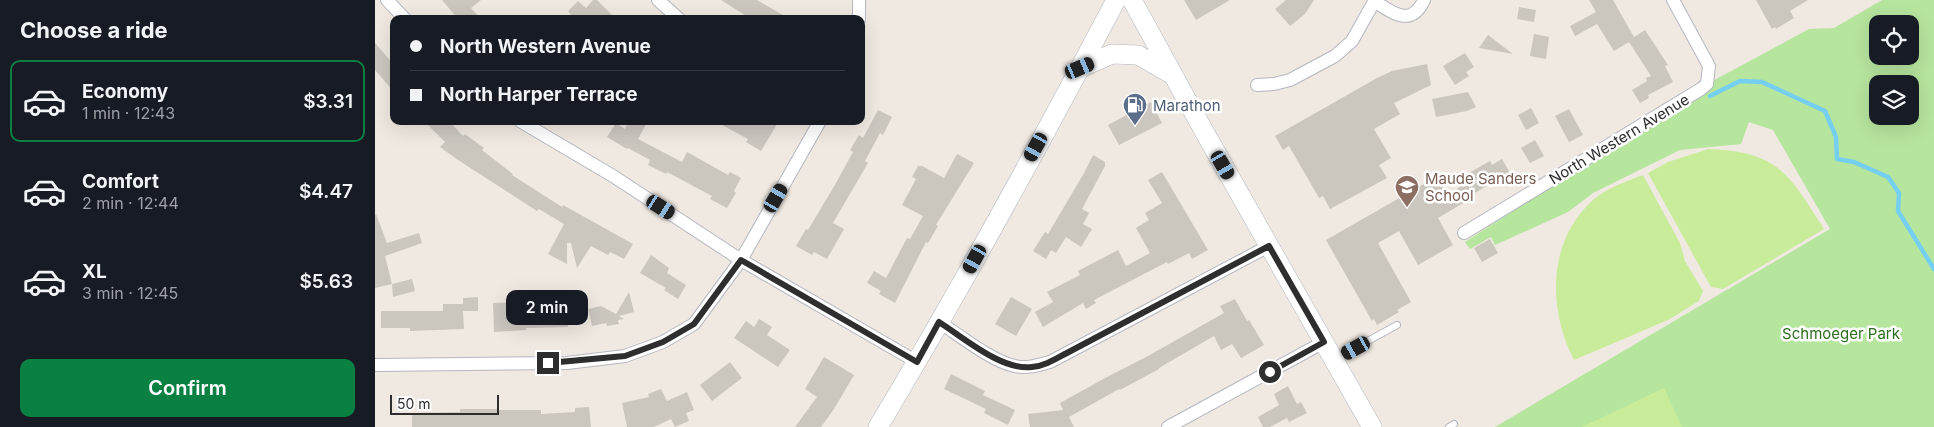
<!DOCTYPE html>
<html lang="en">
<head>
<meta charset="utf-8">
<style>
  :root { --surface:#171b24; --page:#242831; --text:#f1f3f6; --muted:#9ea1a6; --line:#363941; --accent:#0b8043 }
  body { margin:0; font-family:Inter,sans-serif; background:var(--page); color:var(--text); height:100vh; display:flex; flex-direction:column; font-size:19px; white-space:nowrap }
  * { box-sizing:border-box; margin:0 }
  p { font-size:16px; color:var(--muted) }
  .icon { flex:none; width:28px; height:28px; fill:none; stroke:currentColor; stroke-width:2; stroke-linecap:round; stroke-linejoin:round }
  .map { position:relative; flex:1; overflow:hidden }
  .drawer { display:flex; flex-direction:column; background:var(--surface); width:375px }
  .drawer>* { flex:none }
  .banner { position:absolute; left:15px; top:15px; width:475px; height:110px; border-radius:10px; box-shadow:0 5px 20px #0002; display:grid; align-content:center; height:110px; padding:0 20px; background:var(--surface) }
  .buttons { position:absolute; left:1494px; top:15px; display:grid; gap:10px }
  .buttons a { display:grid; place-items:center; width:50px; height:50px; border-radius:10px; background:var(--surface); box-shadow:0 5px 20px #0002; font-size:25px }
  .scale { position:absolute; left:15px; bottom:12px; width:109px; box-sizing:border-box; padding-left:5px; border:2px solid #2e2e2e; border-top:0; font-size:14px; line-height:18px; white-space:nowrap; color:#2e2e2e; -webkit-text-stroke:4px #fff; paint-order:stroke }
  .end { position:absolute; width:22px; height:22px; margin:-11px; border:6px solid #2e2e2e; background:#fff; box-shadow:0 0 0 2px #fff }
  .from { border-radius:50% }
  .bubble { position:absolute; height:35px; border-radius:10px; background:var(--surface); box-shadow:0 5px 20px #0002; font-size:16px; font-weight:600; line-height:35px; text-align:center }
  .car { position:absolute; width:15px; height:30px; margin:-15px -8px; border-radius:6px; box-shadow:0 0 4px 1px #0007; background:linear-gradient(#222 24%,#8ab4d8 0 40%,#222 0 76%,#8ab4d8 0 86%,#222 0) }
  .banner b { display:flex; align-items:center; gap:18px; height:48px; font-size:19px }
  .banner b+b { border-top:1px solid var(--line) }
  .banner i { width:12px; height:12px; background:var(--text) }
  ul { padding:0; list-style:none }
  li { display:flex; align-items:center; gap:15px; height:82px; margin:0 10px 8px; padding:0 10px; border:2px solid transparent; border-radius:10px }
  li div { flex:1 }
  li b { display:block; font-size:19px }
  li em { font-style:normal; font-weight:600 }
  li.selected { border-color:var(--accent) }
  li>.icon { width:45px; height:45px; stroke-width:1.5 }
  h2 { padding:0 20px; font-size:22px; line-height:60px }
  .button { display:flex; gap:10px; margin-top:auto; padding:10px 20px }
  .button a { flex:1; height:58px; border-radius:10px; background:var(--accent); color:#fff; font-size:20px; font-weight:600; line-height:58px; text-align:center }
  main { display:flex; flex:1; min-height:0 }
  .map>svg:first-child { display:block }
  .green { fill:#b6e59e; fill-rule:evenodd }
  .pitch { fill:#c9ec9a }
  .lines { fill:none; stroke-linecap:round; stroke-linejoin:round }
  .stream { stroke:#75cff0; stroke-width:4.5 }
  .building { fill:#cbc7bf }
  .lane-casing { stroke:#b4b7c1; stroke-width:8 }
  .street-casing { stroke:#b4b7c1; stroke-width:14 }
  .secondary-casing { stroke:#b4b7c1; stroke-width:20 }
  .lane { stroke:#fff; stroke-width:6 }
  .street { stroke:#fff; stroke-width:12 }
  .secondary { stroke:#fff; stroke-width:19 }
  .route { stroke:#2e2e2e; stroke-width:6 }
  .labels { text-anchor:middle; dominant-baseline:central; stroke-width:5; stroke-linejoin:round; paint-order:stroke }
  .service-label { font-size:15px; fill:#4e5e75; stroke:#fff; text-anchor:start }
  .street-label { font-size:15px; fill:#2e2e2e; stroke:#fff }
  .education-label { font-size:15px; fill:#785e54; stroke:#fff; text-anchor:start }
  .park-label { font-size:15px; fill:#2c6e1b; stroke:#fff }
</style>
</head>
<body>
<main>
<section class="drawer">
<h2>Choose a ride</h2>
<ul>
<li class="selected"><svg class="icon" aria-label="car" viewBox="0 0 24 24"><path d="M5 17H2v-5l4-1 3-4h7l3 4 3 1v5h-3M9 17h6M6 11h13"/><circle cx="7" cy="17" r="2"/><circle cx="17" cy="17" r="2"/></svg><div><b>Economy</b><p>1 min · 12:43</p></div><em>$3.31</em></li>
<li><svg class="icon" aria-label="car" viewBox="0 0 24 24"><path d="M5 17H2v-5l4-1 3-4h7l3 4 3 1v5h-3M9 17h6M6 11h13"/><circle cx="7" cy="17" r="2"/><circle cx="17" cy="17" r="2"/></svg><div><b>Comfort</b><p>2 min · 12:44</p></div><em>$4.47</em></li>
<li><svg class="icon" aria-label="car" viewBox="0 0 24 24"><path d="M5 17H2v-5l4-1 3-4h7l3 4 3 1v5h-3M9 17h6M6 11h13"/><circle cx="7" cy="17" r="2"/><circle cx="17" cy="17" r="2"/></svg><div><b>XL</b><p>3 min · 12:45</p></div><em>$5.63</em></li>
</ul>
<div class="button"><a>Confirm</a></div>
</section>
<div class="map">
<svg width="1559" height="427" viewBox="0 0 1559 427">
  <rect width="100%" height="100%" fill="#efe9e1"/>
  <path class="green" d="M 1507,0 L 1559,0 L 1559,427 L 1120,427 L 1455,229 L 1398,130 L 1374,122 L 1366,144 L 1305,150 L 1218,193 L 1193,212 L 1120,245 L 1116,237 L 1095,249 L 1090,242 L 1326,89 L 1332,84 L 1434,29 L 1459,28 ZM 1502,24 L 1535,24 L 1535,56 L 1502,56 ZM 1502,84 L 1535,84 L 1535,116 L 1502,116 Z"/>
  <path class="pitch" d="M 1333,149 C 1404,152 1413,173 1449,229 L 1348,289 L 1336,287 L 1273,173 L 1293,162 Z
    M 1268,175 L 1305,243 L 1310,261 L 1328,291 L 1324,301 L 1293,320 L 1199,360 C 1173,310 1172,242 1217,201 C 1231,188 1250,182 1268,175 Z
    M 1289,388 L 1307,427 L 1207,427 Z"/>
  <g class="lines">
    <path class="stream" d="M 1335,96 L 1365,81 L 1387,82 L 1450,111 L 1461,137 L 1462,159 L 1479,162 L 1513,177 L 1524,193 L 1523,211 L 1559,269"/>
  </g>
  <path class="building" d="M 67,0 L 106,0 L 96,8 L 106,19 L 83,19 Z
    M 218,0 L 222,0 L 241,19 L 199,19 L 193,11 L 203,1 L 211,8 Z
    M 346,0 L 382,0 L 415,19 L 376,19 Z
    M 809,0 L 855,0 L 821,20 Z
    M 911,0 L 939,0 L 930,14 L 915,26 L 900,9 Z
    M 1214,0 L 1238,0 L 1259,37 L 1270,30 L 1293,65 L 1290,66 L 1298,82 L 1273,95 L 1274,98 L 1265,103 L 1257,90 L 1272,81 L 1271,78 L 1276,76 L 1254,42 L 1239,51 L 1222,24 L 1200,36 L 1195,26 L 1221,12 Z
    M 1381,0 L 1433,0 L 1415,11 L 1419,18 L 1401,29 L 1400,27 L 1397,29 Z
    M 1144,7 L 1161,10 L 1159,22 L 1142,19 Z
    M 1159,34 L 1174,37 L 1171,59 L 1155,56 Z
    M 1113,35 L 1138,54 L 1104,48 Z
    M 0,43 L 19,65 L 19,92 L 0,70 Z
    M 1090,53 L 1099,67 L 1091,72 L 1094,76 L 1080,85 L 1068,66 Z
    M 1052,64 L 1056,85 L 1019,103 L 1025,114 L 999,129 L 1016,158 L 1004,165 L 1012,178 L 955,209 L 948,196 L 944,198 L 914,146 L 908,150 L 900,136 L 1002,78 L 1017,71 Z
    M 1093,92 L 1101,107 L 1092,111 L 1061,117 L 1057,99 Z
    M 776,102 L 787,123 L 744,145 L 733,125 Z
    M 1156,108 L 1164,123 L 1151,130 L 1143,115 Z
    M 1194,109 L 1208,135 L 1194,142 L 1180,116 Z
    M 503,110 L 517,117 L 508,135 L 505,133 L 490,161 L 493,163 L 458,223 L 469,229 L 452,259 L 439,252 L 437,255 L 421,246 L 431,229 L 433,230 L 461,183 L 478,152 L 475,150 L 484,135 L 488,138 Z
    M 49,121 L 74,121 L 88,136 L 90,134 L 109,148 L 107,150 L 138,174 L 137,175 L 187,207 L 188,205 L 258,244 L 249,259 L 235,252 L 233,255 L 216,246 L 202,268 L 196,243 L 192,243 L 192,264 L 173,254 L 189,224 L 164,209 L 162,211 L 83,160 L 65,147 L 70,142 Z
    M 254,121 L 273,121 L 263,139 L 307,162 L 312,152 L 353,175 L 355,172 L 366,178 L 359,191 L 361,193 L 352,208 L 335,199 L 337,196 L 292,172 L 291,174 L 273,165 L 275,160 L 253,148 L 252,149 L 232,137 L 241,123 L 250,129 Z
    M 340,121 L 404,121 L 386,151 L 371,142 L 373,139 Z
    M 1160,140 L 1169,156 L 1155,163 L 1146,148 Z
    M 582,154 L 599,163 L 561,225 L 563,226 L 553,243 L 551,242 L 520,303 L 504,294 L 506,291 L 492,283 L 499,271 L 511,278 L 532,238 L 535,239 L 548,216 L 527,205 L 541,179 L 537,177 L 543,166 L 547,166 L 569,178 Z
    M 718,155 L 730,162 L 730,166 L 707,209 L 714,213 L 708,224 L 717,229 L 706,247 L 691,237 L 681,253 L 676,250 L 671,259 L 658,251 L 670,232 L 673,234 L 709,173 Z
    M 1127,159 L 1135,173 L 1089,199 L 1090,202 L 1063,218 L 1078,245 L 1043,265 L 1024,231 L 1003,243 L 1036,302 L 1022,310 L 1024,312 L 1002,325 L 999,319 L 997,321 L 951,240 L 1061,177 L 1072,195 L 1093,182 L 1090,177 L 1092,174 L 1115,161 L 1117,165 Z
    M 787,172 L 833,250 L 817,259 L 814,253 L 793,264 L 792,262 L 719,300 L 721,303 L 711,309 L 708,303 L 668,327 L 660,312 L 678,302 L 672,292 L 705,275 L 703,271 L 743,250 L 751,266 L 775,253 L 761,228 L 774,220 L 770,213 L 787,203 L 773,180 Z
    M 1,214 L 12,243 L 44,233 L 47,243 L 10,256 L 17,284 L 0,288 L 0,215 Z
    M 1115,239 L 1123,253 L 1107,262 L 1099,248 Z
    M 276,255 L 294,268 L 292,273 L 311,285 L 303,299 L 289,290 L 291,288 L 265,273 Z
    M 37,279 L 40,291 L 18,297 L 17,284 Z
    M 254,292 L 259,312 L 244,316 L 249,319 L 243,320 L 244,324 L 232,326 L 231,323 L 217,326 L 213,309 L 226,306 L 241,314 Z
    M 103,297 L 103,311 L 88,311 L 89,329 L 35,331 L 35,328 L 6,328 L 6,311 L 68,311 L 68,304 L 88,304 L 88,298 Z
    M 636,297 L 657,309 L 641,336 L 620,324 Z
    M 163,298 L 178,298 L 178,310 L 193,309 L 193,327 L 151,328 L 151,330 L 119,332 L 118,303 L 163,302 Z
    M 860,299 L 872,321 L 874,320 L 889,345 L 866,358 L 857,344 L 846,350 L 839,336 L 784,368 L 784,369 L 745,390 L 744,389 L 694,417 L 699,427 L 655,427 L 653,414 L 688,410 L 685,403 L 732,377 L 773,356 L 849,313 L 845,306 Z
    M 384,319 L 397,327 L 392,335 L 415,350 L 403,367 L 359,338 L 371,321 L 379,327 Z
    M 449,357 L 479,375 L 459,409 L 446,427 L 420,427 L 442,397 L 430,389 Z
    M 355,362 L 367,378 L 337,401 L 325,385 Z
    M 576,374 L 610,391 L 608,395 L 640,410 L 633,425 L 609,413 L 611,409 L 569,389 Z
    M 913,386 L 922,404 L 926,402 L 932,413 L 914,422 L 912,418 L 895,427 L 888,427 L 883,417 L 904,405 L 899,394 Z
    M 286,389 L 292,401 L 312,392 L 319,410 L 311,413 L 314,421 L 300,427 L 296,419 L 279,427 L 252,427 L 247,403 L 274,397 L 273,394 Z
    M 214,407 L 216,427 L 37,427 L 37,413 L 85,412 L 85,409 L 122,409 L 122,410 L 166,410 L 166,414 L 200,412 L 200,408 Z"/>
  <g class="lines">
    <defs>
      <path id="lane" d="M 960,359 L 1022,325
        M 1074,427 L 1079,424"/>
      <path id="street" d="M 12,0 L 30,19
        M 283,0 L 304,19
        M 999,1 C 1018,13 1036,28 1049,0
        M 484,19 L 484,0
        M 882,85 L 899,84 L 915,80 L 960,56 L 977,41 L 1000,0
        M 145,121 L 238,176 L 366,260 L 542,362
        M 1089,233 L 1326,89 L 1332,84 L 1334,66 L 1298,0
        M 564,322 C 584,335 618,362 640,366 C 652,369 663,365 675,362 L 894,246
        M 0,365 L 192,363 L 250,356 L 288,342 L 319,324 L 366,260 L 445,121
        M 793,427 L 949,342"/>
      <path id="secondary" d="M 757,0 L 830,133 L 997,427
        M 705,68 L 737,54 L 763,55 L 798,75
        M 503,427 C 587,287 665,144 741,0"/>
    </defs>
    <use href="#lane" class="lane-casing"/>
    <use href="#street" class="street-casing"/>
    <use href="#secondary" class="secondary-casing"/>
    <use href="#lane" class="lane"/>
    <use href="#street" class="street"/>
    <use href="#secondary" class="secondary"/>
  </g>
  <g class="lines">
    <path class="route" d="M 173,363 L 250,356 L 288,342 L 319,324 L 366,260 L 542,362 L 564,322 C 589,338 627,371 657,367 C 669,366 679,360 690,354 L 894,246 L 949,342 L 895,372"/>
  </g>
  <defs>
    <symbol id="fuel-pin" viewBox="-11 -11 22 30"><path d="M0 17L-7.5 6A9.5 9.5 0 1 1 7.5 6Z" fill="#5c6f8a" stroke="#fff"/><path d="M-5.5-6h7V0h2V4h1.3V-2.5L3-4.5l.8-.8L6-3V5H2.5V1h-1V6h-7ZM-4.2-4.7v3.2H.2V-4.7Z" fill="#fff"/></symbol>
    <symbol id="school-pin" viewBox="-11 -11 22 30"><path d="M0 17L-7.5 6A9.5 9.5 0 1 1 7.5 6Z" fill="#8d6e63" stroke="#fff"/><path d="M0-5L7-2L0 1L-7-2ZM-4 1L0 2.5L4 1V4Q0 6-4 4Z" fill="#fff"/></symbol>
  </defs>
  <g fill-rule="evenodd">
    <use href="#fuel-pin" x="746" y="91" width="28" height="38"/>
    <use href="#school-pin" x="1018" y="173" width="28" height="38"/>
  </g>
  <g class="labels">
    <g class="service-label">
      <text x="778" y="105">Marathon</text>
    </g>
    <g class="street-label">
      <text transform="translate(1244 139) rotate(-31)">North Western Avenue</text>
    </g>
    <g class="education-label">
      <text x="1050" y="178">Maude Sanders<tspan x="1050" dy="17">School</tspan></text>
    </g>
    <g class="park-label">
      <text x="1466" y="333">Schmoeger Park</text>
    </g>
  </g>
</svg>
<div class="buttons">
<a><svg class="icon" aria-label="locate" viewBox="0 0 24 24"><circle cx="12" cy="12" r="6"/><path d="M12 2v4M12 18v4M2 12h4M18 12h4"/></svg></a>
<a><svg class="icon" aria-label="layers" viewBox="0 0 24 24"><path d="M12 4l9 5-9 5-9-5zM3 14l9 5 9-5"/></svg></a>
</div>
<div class="scale">50 m</div>
<i class="end from" style="left:895px;top:372px"></i>
<i class="end" style="left:173px;top:363px"></i>
<div class="bubble" style="left:131px;top:290px;width:82px">2 min</div>
<i class="car" style="left:705px;top:68px;rotate:67deg"></i>
<i class="car" style="left:661px;top:147px;rotate:209deg"></i>
<i class="car" style="left:848px;top:165px;rotate:150deg"></i>
<i class="car" style="left:401px;top:198px;rotate:30deg"></i>
<i class="car" style="left:286px;top:207px;rotate:123deg"></i>
<i class="car" style="left:600px;top:259px;rotate:209deg"></i>
<i class="car" style="left:981px;top:348px;rotate:241deg"></i>
<div class="banner">
<b><i class="from"></i>North Western Avenue</b>
<b><i></i>North Harper Terrace</b>
</div>
</div>
</main>
</body>
</html>
